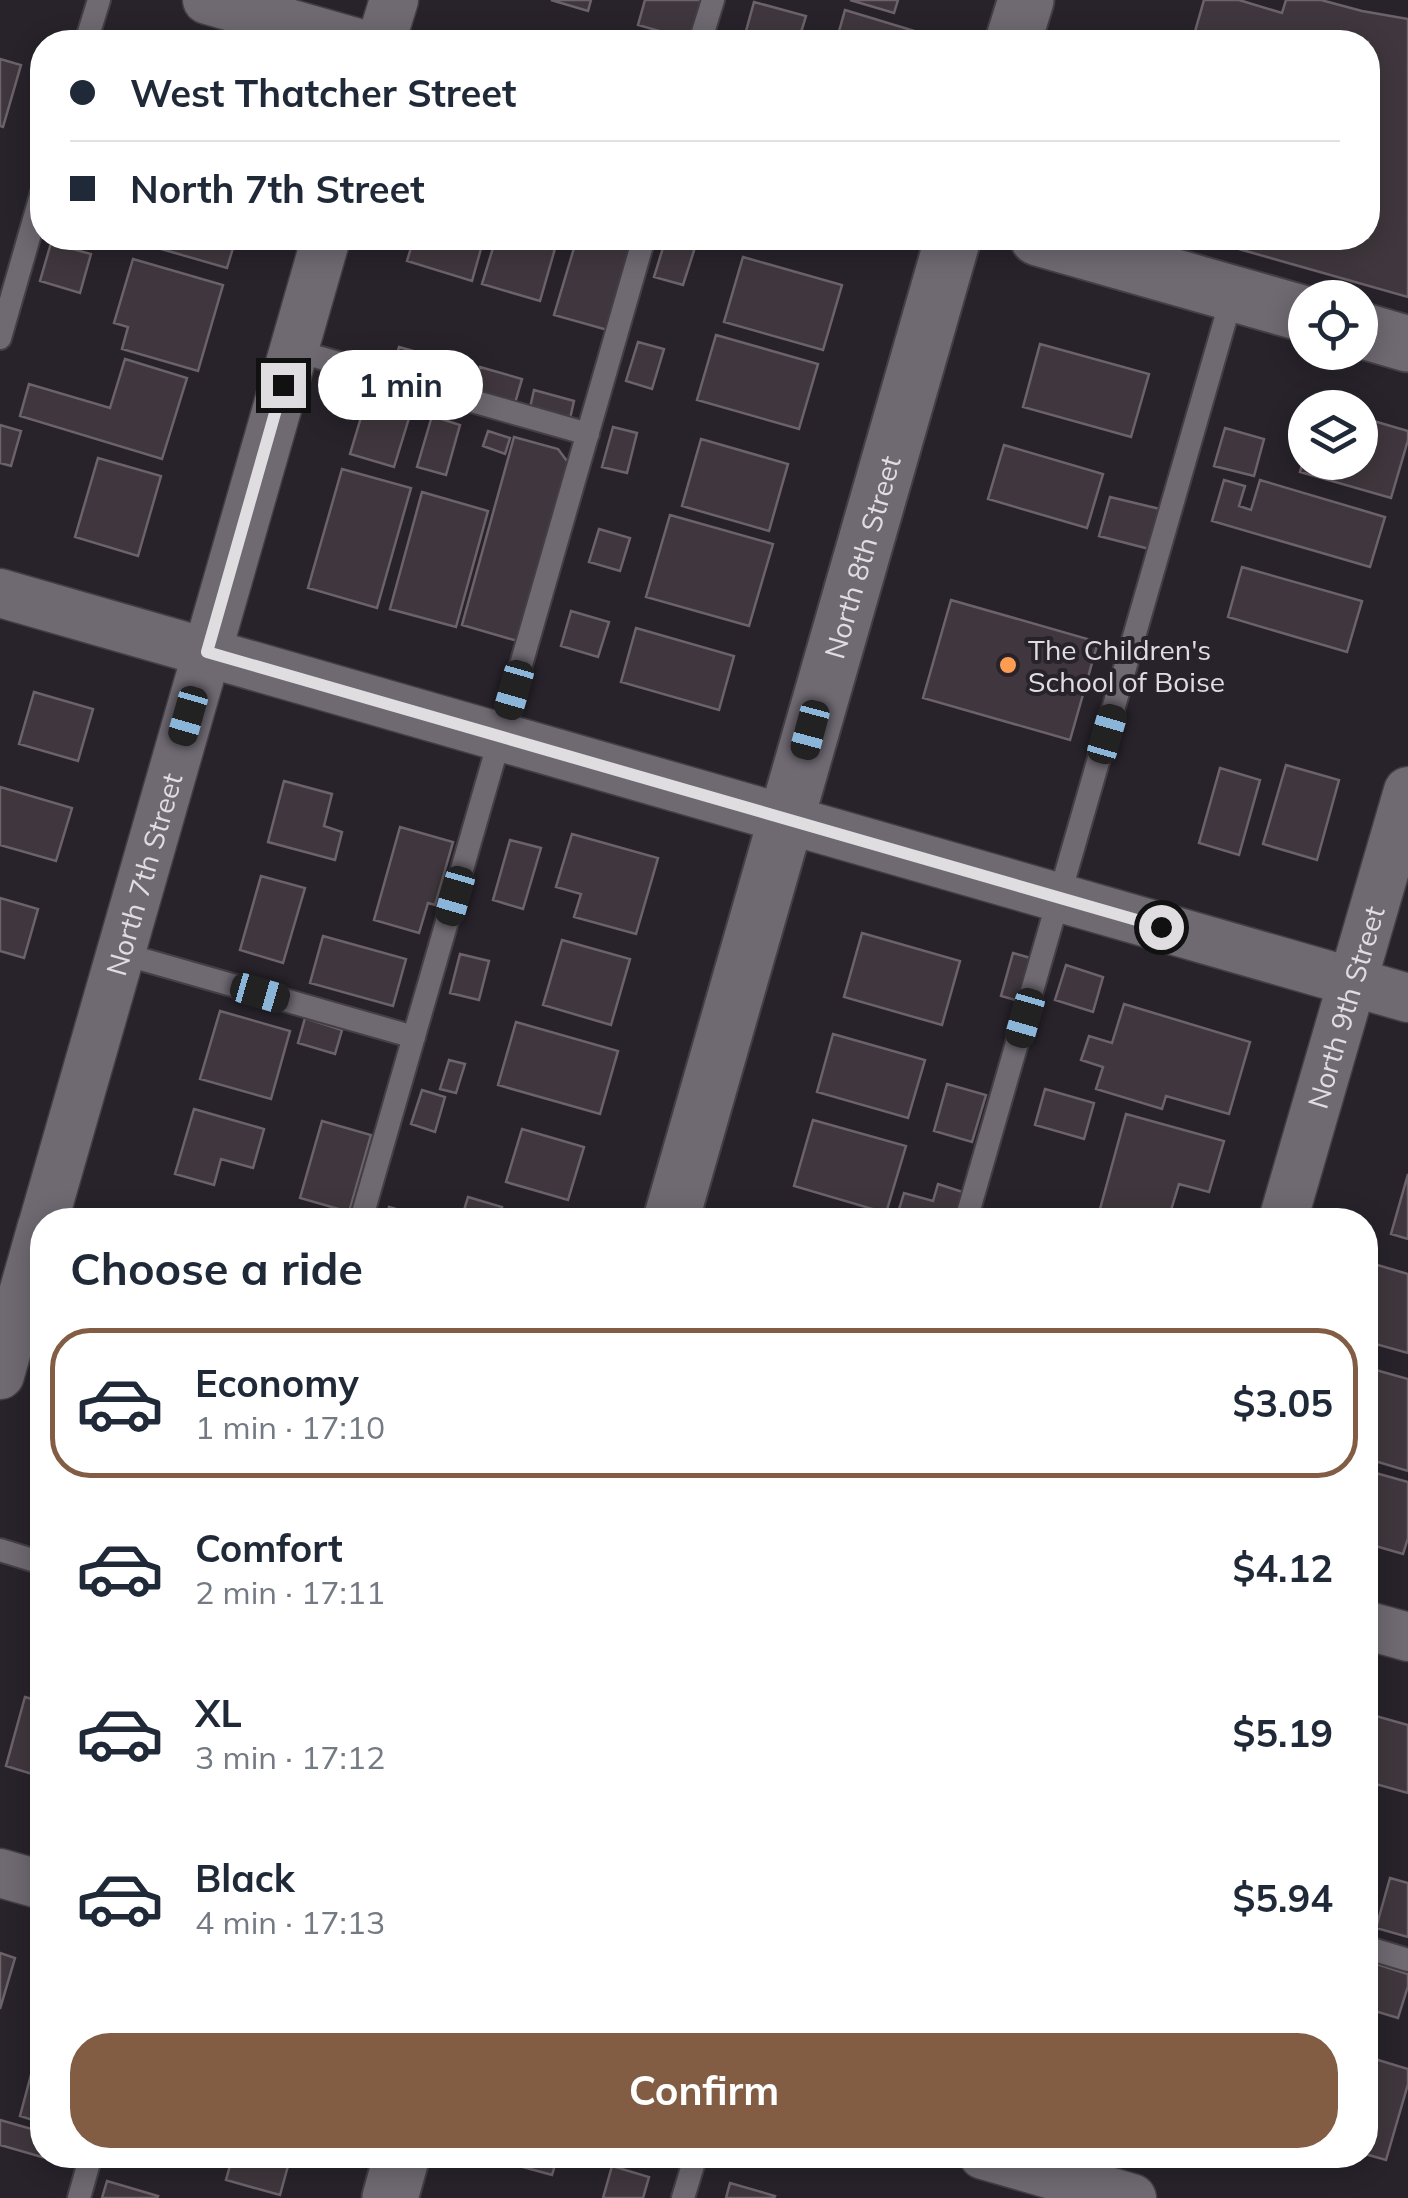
<!DOCTYPE html>
<html lang="en">
<head>
<meta charset="utf-8">
<style>
  :root { --surface:#fff; --page:#f6f6f7; --text:#1f2937; --muted:#747a83; --line:#e0e1e3; --accent:#825d44 }
  body { margin:0; font-family:Mulish,sans-serif; background:var(--page); color:var(--text); height:100vh; display:flex; flex-direction:column; font-size:38px; white-space:nowrap }
  * { box-sizing:border-box; margin:0 }
  p { font-size:32px; color:var(--muted) }
  .icon { flex:none; width:55px; height:55px; fill:none; stroke:currentColor; stroke-width:2; stroke-linecap:round; stroke-linejoin:round }
  .map { position:relative; flex:1; overflow:hidden }
  .drawer { position:absolute; left:30px; top:1208px; width:1348px; height:960px; display:flex; flex-direction:column; background:var(--surface); border-radius:40px; box-shadow:0 5px 25px #0003 }
  .drawer>* { flex:none }
  .top-card { position:absolute; left:30px; top:30px; width:1350px; height:220px; border-radius:40px; box-shadow:0 5px 25px #0003; display:grid; align-content:center; height:220px; padding:0 40px; background:var(--surface) }
  .buttons { position:absolute; left:1288px; top:280px; display:grid; gap:20px }
  .buttons a { display:grid; place-items:center; width:90px; height:90px; border-radius:50%; background:var(--surface); box-shadow:0 5px 25px #0003; font-size:50px }
  .end { position:absolute; width:45px; height:45px; margin:-22px; border:12px solid #e0dde1; background:#111; box-shadow:0 0 0 5px #111 }
  .from { border-radius:50% }
  .bubble { position:absolute; height:70px; border-radius:35px; background:var(--surface); box-shadow:0 5px 25px #0003; font-size:32px; font-weight:700; line-height:70px; text-align:center }
  .car { position:absolute; width:30px; height:60px; margin:-30px -15px; border-radius:12px; box-shadow:0 0 8px 2px #0007; background:linear-gradient(#222 24%,#8ab4d8 0 40%,#222 0 76%,#8ab4d8 0 86%,#222 0) }
  .top-card b { display:flex; align-items:center; gap:35px; height:95px; font-size:38px }
  .top-card b+b { border-top:2px solid var(--line) }
  .top-card i { width:25px; height:25px; background:var(--text) }
  ul { padding:0; list-style:none }
  li { display:flex; align-items:center; gap:30px; height:150px; margin:0 20px 15px; padding:0 20px; border:5px solid transparent; border-radius:40px }
  li div { flex:1 }
  li b { display:block; font-size:38px }
  li em { font-style:normal; font-weight:700 }
  li.current { border-color:var(--accent) }
  li>.icon { width:90px; height:90px; stroke-width:1.5 }
  h2 { padding:0 40px; font-size:45px; line-height:120px }
  .cta { display:flex; gap:20px; margin-top:auto; padding:20px 40px }
  .cta a { flex:1; height:115px; border-radius:40px; background:var(--accent); color:#fff; font-size:40px; font-weight:700; line-height:115px; text-align:center }
  .map>svg:first-child { display:block }
  .building { fill:#3f373d; stroke:#6c636a; stroke-width:2.5 }
  .lines { fill:none; stroke-linecap:round; stroke-linejoin:round }
  .service-casing { stroke:#433f44; stroke-width:26 }
  .minor-casing { stroke:#433f44; stroke-width:51 }
  .tertiary-casing { stroke:#433f44; stroke-width:59 }
  .service { stroke:#6f6972; stroke-width:22 }
  .minor { stroke:#6f6972; stroke-width:48 }
  .tertiary { stroke:#6f6972; stroke-width:55 }
  .route { stroke:#e0dde1; stroke-width:12 }
  .poi-dot { fill:#fc9d53; stroke:#28232b; stroke-width:4 }
  .labels { text-anchor:middle; dominant-baseline:central; stroke-width:8; stroke-linejoin:round; paint-order:stroke }
  .street-label { font-size:28px; fill:#e0dde1; stroke:#28232b }
  .poi-label { font-size:28px; fill:#e0dde1; stroke:#28232b; text-anchor:start }
</style>
</head>
<body>
<div class="map">
<svg width="1408" height="2198" viewBox="0 0 1408 2198">
  <rect width="100%" height="100%" fill="#28232b"/>
  <path class="building" d="M 551,0 L 591,0 L 588,11 Z
    M 645,0 L 706,0 L 694,41 L 638,25 Z
    M 850,0 L 898,0 L 894,13 Z
    M 1204,0 L 1239,0 L 1282,13 L 1286,0 L 1321,0 L 1362,11 L 1408,19 L 1408,297 L 1200,238 L 1368,238 L 1368,42 L 1192,42 Z
    M 754,2 L 806,16 L 798,42 L 743,42 Z
    M 845,10 L 918,32 L 915,42 L 836,42 Z
    M 0,59 L 21,65 L 3,127 L 0,126 Z
    M 123,238 L 236,238 L 227,268 Z
    M 414,238 L 484,238 L 472,281 L 407,261 Z
    M 496,238 L 558,238 L 540,301 L 482,284 Z
    M 577,238 L 638,238 L 611,331 L 554,315 Z
    M 666,238 L 698,238 L 683,285 L 654,277 Z
    M 51,243 L 91,254 L 80,293 L 40,281 Z
    M 743,257 L 842,285 L 823,350 L 724,322 Z
    M 133,259 L 223,285 L 198,371 L 122,349 L 128,327 L 114,323 Z
    M 716,335 L 818,364 L 799,429 L 697,400 Z
    M 638,342 L 664,349 L 652,389 L 626,381 Z
    M 1040,344 L 1149,374 L 1131,437 L 1023,407 Z
    M 399,347 L 435,357 L 427,384 L 391,374 Z
    M 125,359 L 187,378 L 162,459 L 20,416 L 29,384 L 110,408 Z
    M 480,367 L 522,379 L 513,410 L 471,398 Z
    M 534,390 L 574,401 L 569,423 L 529,412 Z
    M 369,391 L 413,405 L 394,467 L 350,454 Z
    M 432,416 L 460,425 L 446,475 L 417,467 Z
    M 1360,417 L 1408,431 L 1408,440 L 1391,498 L 1300,472 L 1305,455 L 1305,462 L 1360,462 Z
    M 0,425 L 21,431 L 11,466 L 0,463 Z
    M 613,427 L 637,433 L 627,473 L 602,467 Z
    M 1225,428 L 1264,439 L 1254,476 L 1214,466 Z
    M 488,431 L 510,438 L 505,454 L 483,446 Z
    M 514,437 L 558,449 L 570,465 L 521,642 L 462,625 Z
    M 701,439 L 788,464 L 769,531 L 682,506 Z
    M 1004,445 L 1103,474 L 1087,528 L 988,499 Z
    M 98,458 L 161,476 L 138,556 L 75,537 Z
    M 342,469 L 411,488 L 377,608 L 308,588 Z
    M 1224,480 L 1245,486 L 1239,506 L 1251,510 L 1260,480 L 1385,517 L 1370,567 L 1212,521 Z
    M 422,492 L 488,511 L 456,627 L 390,609 Z
    M 1110,497 L 1164,510 L 1153,550 L 1099,536 Z
    M 670,515 L 773,544 L 749,626 L 646,597 Z
    M 599,529 L 630,538 L 620,571 L 589,562 Z
    M 1242,567 L 1362,601 L 1347,652 L 1228,617 Z
    M 951,600 L 1098,642 L 1070,740 L 923,698 Z
    M 571,611 L 609,622 L 598,657 L 561,646 Z
    M 636,628 L 734,656 L 719,710 L 621,682 Z
    M 34,692 L 93,709 L 78,761 L 19,744 Z
    M 1286,765 L 1339,780 L 1317,860 L 1263,844 Z
    M 1220,768 L 1260,780 L 1239,855 L 1199,843 Z
    M 284,781 L 332,794 L 324,826 L 342,832 L 335,860 L 268,842 Z
    M 0,787 L 72,808 L 56,861 L 0,845 Z
    M 400,827 L 453,842 L 435,905 L 428,903 L 419,933 L 374,920 Z
    M 572,834 L 658,858 L 636,934 L 574,917 L 581,894 L 556,887 Z
    M 510,840 L 541,848 L 523,909 L 493,900 Z
    M 261,876 L 305,888 L 283,963 L 240,950 Z
    M 0,898 L 38,909 L 24,958 L 0,951 Z
    M 862,933 L 960,961 L 942,1025 L 844,997 Z
    M 323,936 L 406,959 L 393,1006 L 310,983 Z
    M 562,940 L 630,959 L 611,1025 L 543,1005 Z
    M 1013,953 L 1038,960 L 1026,1003 L 1001,996 Z
    M 460,954 L 489,961 L 479,1000 L 450,993 Z
    M 1066,965 L 1103,977 L 1093,1012 L 1055,1000 Z
    M 1124,1004 L 1250,1042 L 1229,1114 L 1166,1096 L 1162,1109 L 1096,1089 L 1103,1067 L 1081,1060 L 1089,1036 L 1112,1043 Z
    M 220,1011 L 290,1031 L 271,1099 L 200,1079 Z
    M 305,1018 L 342,1030 L 335,1054 L 298,1043 Z
    M 516,1022 L 618,1051 L 600,1114 L 498,1085 Z
    M 833,1034 L 925,1060 L 908,1118 L 817,1092 Z
    M 449,1060 L 465,1064 L 456,1093 L 440,1089 Z
    M 947,1084 L 986,1095 L 972,1142 L 934,1131 Z
    M 1045,1089 L 1094,1103 L 1084,1139 L 1035,1125 Z
    M 422,1090 L 445,1097 L 435,1132 L 411,1124 Z
    M 194,1109 L 264,1129 L 253,1168 L 221,1159 L 214,1185 L 175,1174 Z
    M 1126,1114 L 1224,1141 L 1209,1192 L 1179,1184 L 1168,1220 L 1097,1220 Z
    M 813,1120 L 906,1146 L 886,1213 L 794,1186 Z
    M 322,1121 L 371,1135 L 349,1212 L 300,1198 Z
    M 522,1129 L 584,1147 L 568,1200 L 506,1182 Z
    M 1408,1174 L 1408,1239 L 1391,1234 Z
    M 938,1184 L 972,1195 L 965,1220 L 896,1219 L 904,1193 L 933,1201 Z
    M 468,1197 L 502,1207 L 498,1220 L 461,1220 Z
    M 389,1207 L 434,1220 L 385,1220 Z
    M 1374,1264 L 1408,1274 L 1408,1353 L 1365,1341 L 1365,1295 Z
    M 1365,1367 L 1408,1379 L 1408,1471 L 1365,1458 Z
    M 1365,1470 L 1408,1482 L 1408,1538 L 1403,1554 L 1365,1543 Z
    M 42,1633 L 42,1667 L 33,1665 Z
    M 25,1697 L 42,1702 L 42,1777 L 6,1766 Z
    M 1365,1713 L 1408,1725 L 1408,1793 L 1365,1781 Z
    M 1390,1878 L 1408,1883 L 1408,1937 L 1376,1928 Z
    M 0,1953 L 15,1958 L 0,2009 Z
    M 1370,1962 L 1408,1974 L 1408,1986 L 1398,2018 L 1365,2008 L 1365,1978 Z
    M 1365,2056 L 1408,2069 L 1408,2084 L 1386,2160 L 1365,2154 Z
    M 31,2075 L 42,2079 L 42,2123 L 20,2116 Z
    M 0,2120 L 42,2132 L 42,2155 L 53,2155 L 52,2160 L 0,2145 Z
    M 233,2155 L 291,2155 L 280,2195 L 226,2180 Z
    M 507,2155 L 558,2155 L 552,2175 L 505,2162 Z
    M 612,2166 L 649,2177 L 643,2198 L 603,2198 Z
    M 107,2181 L 158,2196 L 157,2198 L 102,2198 Z
    M 730,2183 L 775,2196 L 774,2198 L 726,2198 Z"/>
  <g class="lines">
    <defs>
      <path id="service" d="M 86,42 L 99,0
        M 700,42 L 713,0
        M 0,338 L 42,192
        M 293,350 L 588,434
        M 120,953 L 414,1037
        M 361,1220 L 644,238
        M 966,1220 L 1233,293
        M 0,1550 L 42,1563
        M 1365,1947 L 1408,1960
        M 79,2198 L 91,2155
        M 683,2198 L 696,2155"/>
      <g id="minor">
        <path d="M 207,0 L 355,42"/>
        <path d="M 381,42 L 394,0"/>
        <path d="M 0,593 L 1408,998"/>
        <path id="s1" d="M 44,1220 L 326,238"/>
        <path id="s2" d="M 1283,1220 L 1408,791"/>
        <path d="M 0,1375 L 42,1226"/>
        <path d="M 1365,1625 L 1408,1637"/>
        <path d="M 0,1873 L 42,1885"/>
        <path d="M 983,2155 L 1132,2198"/>
      </g>
      <g id="tertiary">
        <path d="M 1013,42 L 1026,0"/>
        <path d="M 1038,238 L 1305,314"/>
        <path d="M 1360,330 L 1408,344"/>
        <path id="s3" d="M 671,1220 L 953,238"/>
        <path d="M 390,2198 L 402,2155"/>
      </g>
    </defs>
    <use href="#service" class="service-casing"/>
    <use href="#minor" class="minor-casing"/>
    <use href="#tertiary" class="tertiary-casing"/>
    <use href="#service" class="service"/>
    <use href="#minor" class="minor"/>
    <use href="#tertiary" class="tertiary"/>
  </g>
  <g class="lines">
    <path class="route" d="M 283,385 L 207,652 L 1161,927"/>
  </g>
  <circle class="poi-dot" cx="1008" cy="665" r="10"/>
  <g class="labels">
    <g class="street-label">
      <text stroke="none"><textPath href="#s3" startOffset="690">North 8th Street</textPath></text>
      <text stroke="none"><textPath href="#s1" startOffset="360">North 7th Street</textPath></text>
      <text stroke="none"><textPath href="#s2" startOffset="222">North 9th Street</textPath></text>
    </g>
    <g class="poi-label">
      <text x="1028" y="649">The Children's<tspan x="1028" dy="32">School of Boise</tspan></text>
    </g>
  </g>
</svg>
<div class="buttons">
<a><svg class="icon" aria-label="locate" viewBox="0 0 24 24"><circle cx="12" cy="12" r="6"/><path d="M12 2v4M12 18v4M2 12h4M18 12h4"/></svg></a>
<a><svg class="icon" aria-label="layers" viewBox="0 0 24 24"><path d="M12 4l9 5-9 5-9-5zM3 14l9 5 9-5"/></svg></a>
</div>
<i class="end from" style="left:1161px;top:927px"></i>
<i class="end" style="left:283px;top:385px"></i>
<div class="bubble" style="left:318px;top:350px;width:165px">1 min</div>
<i class="car" style="left:514px;top:690px;rotate:196deg"></i>
<i class="car" style="left:188px;top:716px;rotate:196deg"></i>
<i class="car" style="left:810px;top:730px;rotate:195deg"></i>
<i class="car" style="left:1107px;top:734px;rotate:16deg"></i>
<i class="car" style="left:455px;top:896px;rotate:196deg"></i>
<i class="car" style="left:260px;top:993px;rotate:106deg"></i>
<i class="car" style="left:1025px;top:1018px;rotate:196deg"></i>
<div class="top-card">
<b><i class="from"></i>West Thatcher Street</b>
<b><i></i>North 7th Street</b>
</div>
<section class="drawer">
<h2>Choose a ride</h2>
<ul>
<li class="current"><svg class="icon" aria-label="car" viewBox="0 0 24 24"><path d="M5 17H2v-5l4-1 3-4h7l3 4 3 1v5h-3M9 17h6M6 11h13"/><circle cx="7" cy="17" r="2"/><circle cx="17" cy="17" r="2"/></svg><div><b>Economy</b><p>1 min · 17:10</p></div><em>$3.05</em></li>
<li><svg class="icon" aria-label="car" viewBox="0 0 24 24"><path d="M5 17H2v-5l4-1 3-4h7l3 4 3 1v5h-3M9 17h6M6 11h13"/><circle cx="7" cy="17" r="2"/><circle cx="17" cy="17" r="2"/></svg><div><b>Comfort</b><p>2 min · 17:11</p></div><em>$4.12</em></li>
<li><svg class="icon" aria-label="car" viewBox="0 0 24 24"><path d="M5 17H2v-5l4-1 3-4h7l3 4 3 1v5h-3M9 17h6M6 11h13"/><circle cx="7" cy="17" r="2"/><circle cx="17" cy="17" r="2"/></svg><div><b>XL</b><p>3 min · 17:12</p></div><em>$5.19</em></li>
<li><svg class="icon" aria-label="car" viewBox="0 0 24 24"><path d="M5 17H2v-5l4-1 3-4h7l3 4 3 1v5h-3M9 17h6M6 11h13"/><circle cx="7" cy="17" r="2"/><circle cx="17" cy="17" r="2"/></svg><div><b>Black</b><p>4 min · 17:13</p></div><em>$5.94</em></li>
</ul>
<div class="cta"><a>Confirm</a></div>
</section>
</div>
</body>
</html>
